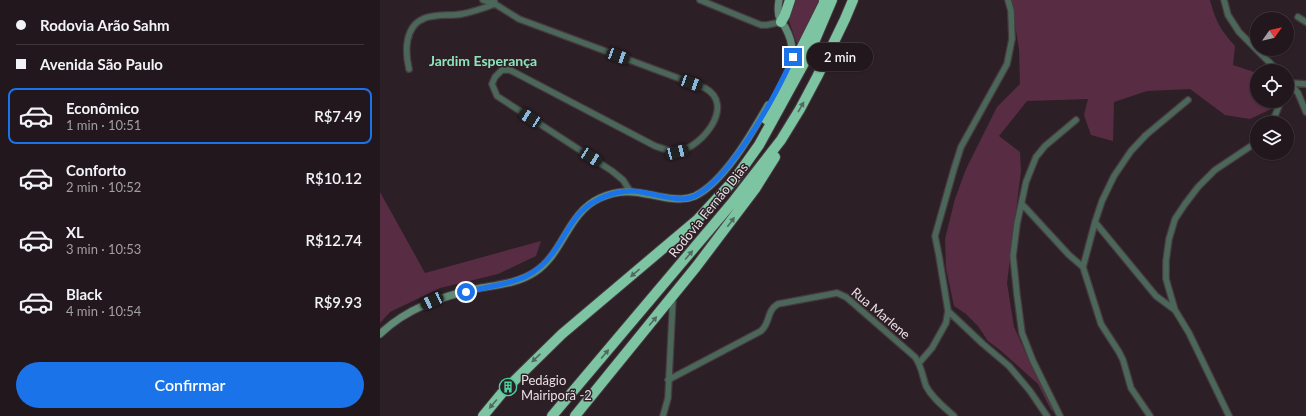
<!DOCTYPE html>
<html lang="pt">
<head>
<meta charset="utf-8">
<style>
  :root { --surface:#22171c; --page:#2e2429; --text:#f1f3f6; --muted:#a29fa3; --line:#3f363b; --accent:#1a73e8 }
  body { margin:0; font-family:Lato,sans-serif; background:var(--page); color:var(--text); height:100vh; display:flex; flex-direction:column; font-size:15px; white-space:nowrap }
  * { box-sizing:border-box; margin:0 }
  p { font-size:13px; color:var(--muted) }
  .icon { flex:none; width:22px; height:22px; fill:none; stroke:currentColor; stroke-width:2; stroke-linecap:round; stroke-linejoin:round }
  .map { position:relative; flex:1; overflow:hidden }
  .details { display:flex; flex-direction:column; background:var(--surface); width:380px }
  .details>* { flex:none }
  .hud { display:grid; align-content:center; height:88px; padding:0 16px; background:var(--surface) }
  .needle { width:26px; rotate:56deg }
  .controls { position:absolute; left:870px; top:12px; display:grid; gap:8px }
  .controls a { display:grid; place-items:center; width:44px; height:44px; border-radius:50%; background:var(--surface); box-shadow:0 1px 3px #0004,0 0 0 1px var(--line); font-size:20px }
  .end { position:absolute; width:18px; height:18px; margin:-9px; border:5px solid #1a73e8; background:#fff; box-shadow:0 0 0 2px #fff }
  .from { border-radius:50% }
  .bubble { position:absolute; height:28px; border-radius:14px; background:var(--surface); box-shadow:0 1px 3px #0004,0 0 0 1px var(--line); font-size:13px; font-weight:600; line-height:28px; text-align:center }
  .car { position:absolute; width:12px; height:24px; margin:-12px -6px; border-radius:5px; box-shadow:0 0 3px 1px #0007; background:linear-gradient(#222 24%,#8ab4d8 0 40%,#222 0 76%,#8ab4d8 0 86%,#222 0) }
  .hud b { display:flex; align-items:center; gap:14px; height:38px; font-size:15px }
  .hud b+b { border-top:1px solid var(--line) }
  .hud i { width:10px; height:10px; background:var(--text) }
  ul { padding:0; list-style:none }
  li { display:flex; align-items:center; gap:12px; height:56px; margin:0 8px 6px; padding:0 8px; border:2px solid transparent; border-radius:8px }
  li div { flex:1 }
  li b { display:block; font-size:15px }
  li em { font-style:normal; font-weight:600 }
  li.active { border-color:var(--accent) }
  li>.icon { width:36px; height:36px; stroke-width:1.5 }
  .button { display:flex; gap:8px; margin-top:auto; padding:8px 16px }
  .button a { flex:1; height:46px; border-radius:24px; background:var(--accent); color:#fff; font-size:16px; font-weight:600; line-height:46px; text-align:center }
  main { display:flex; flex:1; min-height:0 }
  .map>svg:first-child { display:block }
  .green { fill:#582d44 }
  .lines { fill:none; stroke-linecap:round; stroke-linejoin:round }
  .highway-tunnel { stroke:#493c42; stroke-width:10; stroke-dasharray:10 5; stroke-linecap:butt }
  .street-casing { stroke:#473a40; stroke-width:8 }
  .secondary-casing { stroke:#473a40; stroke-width:9 }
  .highway-casing { stroke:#473a40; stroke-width:12 }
  .street { stroke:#4b6759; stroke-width:5.5 }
  .secondary { stroke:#608c77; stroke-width:7 }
  .highway { stroke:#7dc4a3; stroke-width:10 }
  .oneway { fill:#51695e }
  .route { stroke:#1a73e8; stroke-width:5 }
  .labels { text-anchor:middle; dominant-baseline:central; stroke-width:3; stroke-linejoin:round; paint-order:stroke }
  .street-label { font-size:13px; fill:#e9dfe3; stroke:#2d1f26 }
  .poi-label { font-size:13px; fill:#e9dfe3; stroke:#2d1f26; text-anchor:start }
  .neighbourhood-label { font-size:14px; font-weight:bold; fill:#8fe3bb; stroke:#2d1f26 }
</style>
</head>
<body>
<main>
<section class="details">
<div class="hud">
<b><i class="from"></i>Rodovia Arão Sahm</b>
<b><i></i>Avenida São Paulo</b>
</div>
<ul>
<li class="active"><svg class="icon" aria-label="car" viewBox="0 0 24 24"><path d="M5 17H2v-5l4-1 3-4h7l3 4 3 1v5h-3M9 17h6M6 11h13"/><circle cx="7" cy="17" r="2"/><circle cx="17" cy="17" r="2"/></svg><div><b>Econômico</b><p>1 min · 10:51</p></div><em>R$7.49</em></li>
<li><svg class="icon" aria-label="car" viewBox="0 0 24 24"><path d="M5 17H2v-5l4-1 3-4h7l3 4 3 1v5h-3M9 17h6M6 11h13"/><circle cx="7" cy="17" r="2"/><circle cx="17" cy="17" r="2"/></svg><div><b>Conforto</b><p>2 min · 10:52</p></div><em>R$10.12</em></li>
<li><svg class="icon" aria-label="car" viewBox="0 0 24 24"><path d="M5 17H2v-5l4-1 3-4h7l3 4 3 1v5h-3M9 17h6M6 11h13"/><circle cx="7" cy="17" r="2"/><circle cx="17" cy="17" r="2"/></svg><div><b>XL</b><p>3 min · 10:53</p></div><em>R$12.74</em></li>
<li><svg class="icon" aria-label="car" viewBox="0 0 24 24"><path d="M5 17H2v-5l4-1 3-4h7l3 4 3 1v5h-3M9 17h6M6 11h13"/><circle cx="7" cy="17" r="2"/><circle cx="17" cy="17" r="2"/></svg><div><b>Black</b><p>4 min · 10:54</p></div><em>R$9.93</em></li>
</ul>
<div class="button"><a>Confirmar</a></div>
</section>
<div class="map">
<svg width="926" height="416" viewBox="0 0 926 416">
  <rect width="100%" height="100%" fill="#2d1f26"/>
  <path class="green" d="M 414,0 L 442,0 L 418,47 L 409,21 Z
    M 631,0 L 830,0 C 835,20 841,31 855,46 L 853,65 L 877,73 L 877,101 L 893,101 L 891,109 L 870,119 L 845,115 L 810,89 L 767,91 L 734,102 L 733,141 L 711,135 L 704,115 L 708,99 L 647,101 L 619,136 L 640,152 L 641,171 L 627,283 L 634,327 L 648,358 L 665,390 L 675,411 L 671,410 L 658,384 L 620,350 L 608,341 L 598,326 L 586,314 L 574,306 L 566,268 L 565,239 L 575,199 L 586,169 L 617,107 L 640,84 L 639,49 Z
    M 0,192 L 45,273 L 161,241 L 156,256 L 118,274 L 60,288 L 10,312 L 0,323 Z"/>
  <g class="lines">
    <path class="highway-tunnel" d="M 122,393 L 133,382"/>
    <defs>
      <path id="street" d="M 103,0 L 115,4 L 139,19 L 325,88 C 356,105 322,147 299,151 C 292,153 282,148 275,146 L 130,70 L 122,70 L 115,77 L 112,84 L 117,96 L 232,171 L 243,180 L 250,191
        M 320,0 L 381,25 L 387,25 L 401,22
        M 844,0 L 848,15 L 859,32 L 898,71
        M 918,17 L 926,22
        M 29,69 C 25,52 24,26 45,18 C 57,14 70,16 82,14 C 93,12 104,8 115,4 L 114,0
        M 907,80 L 918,93 L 926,112
        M 911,83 L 926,84
        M 892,123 L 901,101
        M 642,204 L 689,255 L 703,267
        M 715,222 L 776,296 L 795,310
        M 568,311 L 603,344 L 629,366 L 650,391 L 667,416
        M 539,363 L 552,348 L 566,323 L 568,311 L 559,256 L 555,236 L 574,169 L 581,147 L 627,64 L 632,39 L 631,11 L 628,0
        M 288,380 L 381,331 C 391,322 386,311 398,304 L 457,293 L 466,297 L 535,357 C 542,367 542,375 546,386 C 552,398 564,407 574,416
        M 283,416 L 288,398 L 293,297
        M 680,416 L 653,361 L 642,333 L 637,295 L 633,256 L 637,224 L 646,182 L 656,157 L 665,146 L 696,120
        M 770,416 L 751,388 L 743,360 L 739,352 L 721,324 L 703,267 L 715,222 L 722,201 L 734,176 L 751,151 L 766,135 L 808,100
        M 849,416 L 809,333 L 795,310 L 786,279 L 786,261 L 789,239 L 795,219 L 805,204 L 818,187 L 835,170 L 877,142"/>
      <path id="secondary" d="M 399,0 C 398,6 397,13 400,19 C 401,22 403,24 405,27 C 411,38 415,50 410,63
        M 0,334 C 26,309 60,297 95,289 C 115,285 137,284 155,272 C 184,253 187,213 220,198 C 246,186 262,194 288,198 C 297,199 306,200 315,196 C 344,182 372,133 388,105"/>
      <path id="highway" d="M 401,22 L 405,15 L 410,0
        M 386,119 L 444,3 L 444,0
        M 133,382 L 182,334 L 318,219 L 354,180 L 379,145 L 429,54 L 452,0
        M 103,416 L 122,393
        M 172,416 L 352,203 L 401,140 L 420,109 L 437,77 L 465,19 L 473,0
        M 195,416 L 316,267 L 375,189 L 395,157"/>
    </defs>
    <use href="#street" class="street-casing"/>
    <use href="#secondary" class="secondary-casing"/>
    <use href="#highway" class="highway-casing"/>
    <use href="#street" class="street"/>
    <use href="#secondary" class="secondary"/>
    <use href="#highway" class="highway"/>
  </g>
  <defs><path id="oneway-solid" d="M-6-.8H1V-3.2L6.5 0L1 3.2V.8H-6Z"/></defs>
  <g class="oneway">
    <use href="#oneway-solid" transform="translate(421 107) rotate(-60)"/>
    <use href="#oneway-solid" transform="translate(351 222) rotate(-53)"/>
    <use href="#oneway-solid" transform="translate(309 255) rotate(-50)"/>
    <use href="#oneway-solid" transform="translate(255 273) rotate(140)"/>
    <use href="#oneway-solid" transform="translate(273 321) rotate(-50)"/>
    <use href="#oneway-solid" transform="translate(225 354) rotate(-50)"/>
    <use href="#oneway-solid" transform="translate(156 358) rotate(137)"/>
    <use href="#oneway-solid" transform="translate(113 404) rotate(131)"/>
  </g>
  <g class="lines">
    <path class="route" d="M 86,292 C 125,282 153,285 177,247 C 188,231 195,213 212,203 C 226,194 245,189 261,192 C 275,194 289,199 303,199 C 342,198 399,90 413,57"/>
  </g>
  <defs>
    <symbol id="building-ring" viewBox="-11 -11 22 22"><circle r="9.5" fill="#2d1f26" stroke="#49d49d" stroke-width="1.5"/><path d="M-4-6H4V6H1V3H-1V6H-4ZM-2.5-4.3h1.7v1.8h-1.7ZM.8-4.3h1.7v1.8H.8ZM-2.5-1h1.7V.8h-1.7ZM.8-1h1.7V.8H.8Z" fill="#49d49d"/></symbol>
  </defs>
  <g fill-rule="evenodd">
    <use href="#building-ring" x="118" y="377" width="20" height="20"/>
  </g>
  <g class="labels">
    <g class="street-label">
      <text transform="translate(328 210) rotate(-51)">Rodovia Fernão Dias</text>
      <text transform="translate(501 313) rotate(40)">Rua Marlene</text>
    </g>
    <g class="poi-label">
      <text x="141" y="380">Pedágio<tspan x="141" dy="15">Mairiporã -2</tspan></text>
    </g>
    <g class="neighbourhood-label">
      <text x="103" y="60">Jardim Esperança</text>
    </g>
  </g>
</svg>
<div class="controls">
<a><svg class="needle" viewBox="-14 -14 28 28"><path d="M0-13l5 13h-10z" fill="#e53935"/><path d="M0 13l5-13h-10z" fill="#a29fa3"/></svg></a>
<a><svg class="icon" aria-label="locate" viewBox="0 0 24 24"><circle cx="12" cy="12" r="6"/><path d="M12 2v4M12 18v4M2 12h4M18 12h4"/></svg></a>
<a><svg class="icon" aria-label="layers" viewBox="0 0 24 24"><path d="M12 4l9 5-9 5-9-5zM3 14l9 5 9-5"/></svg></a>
</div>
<i class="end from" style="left:86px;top:292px"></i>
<i class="end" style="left:413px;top:57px"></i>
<div class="bubble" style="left:427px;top:43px;width:66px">2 min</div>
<i class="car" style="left:238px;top:56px;rotate:110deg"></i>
<i class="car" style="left:311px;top:83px;rotate:110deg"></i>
<i class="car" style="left:150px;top:118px;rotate:303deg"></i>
<i class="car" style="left:297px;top:152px;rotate:75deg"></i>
<i class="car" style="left:211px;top:157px;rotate:123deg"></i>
<i class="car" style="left:52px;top:301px;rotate:245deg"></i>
</div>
</main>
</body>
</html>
